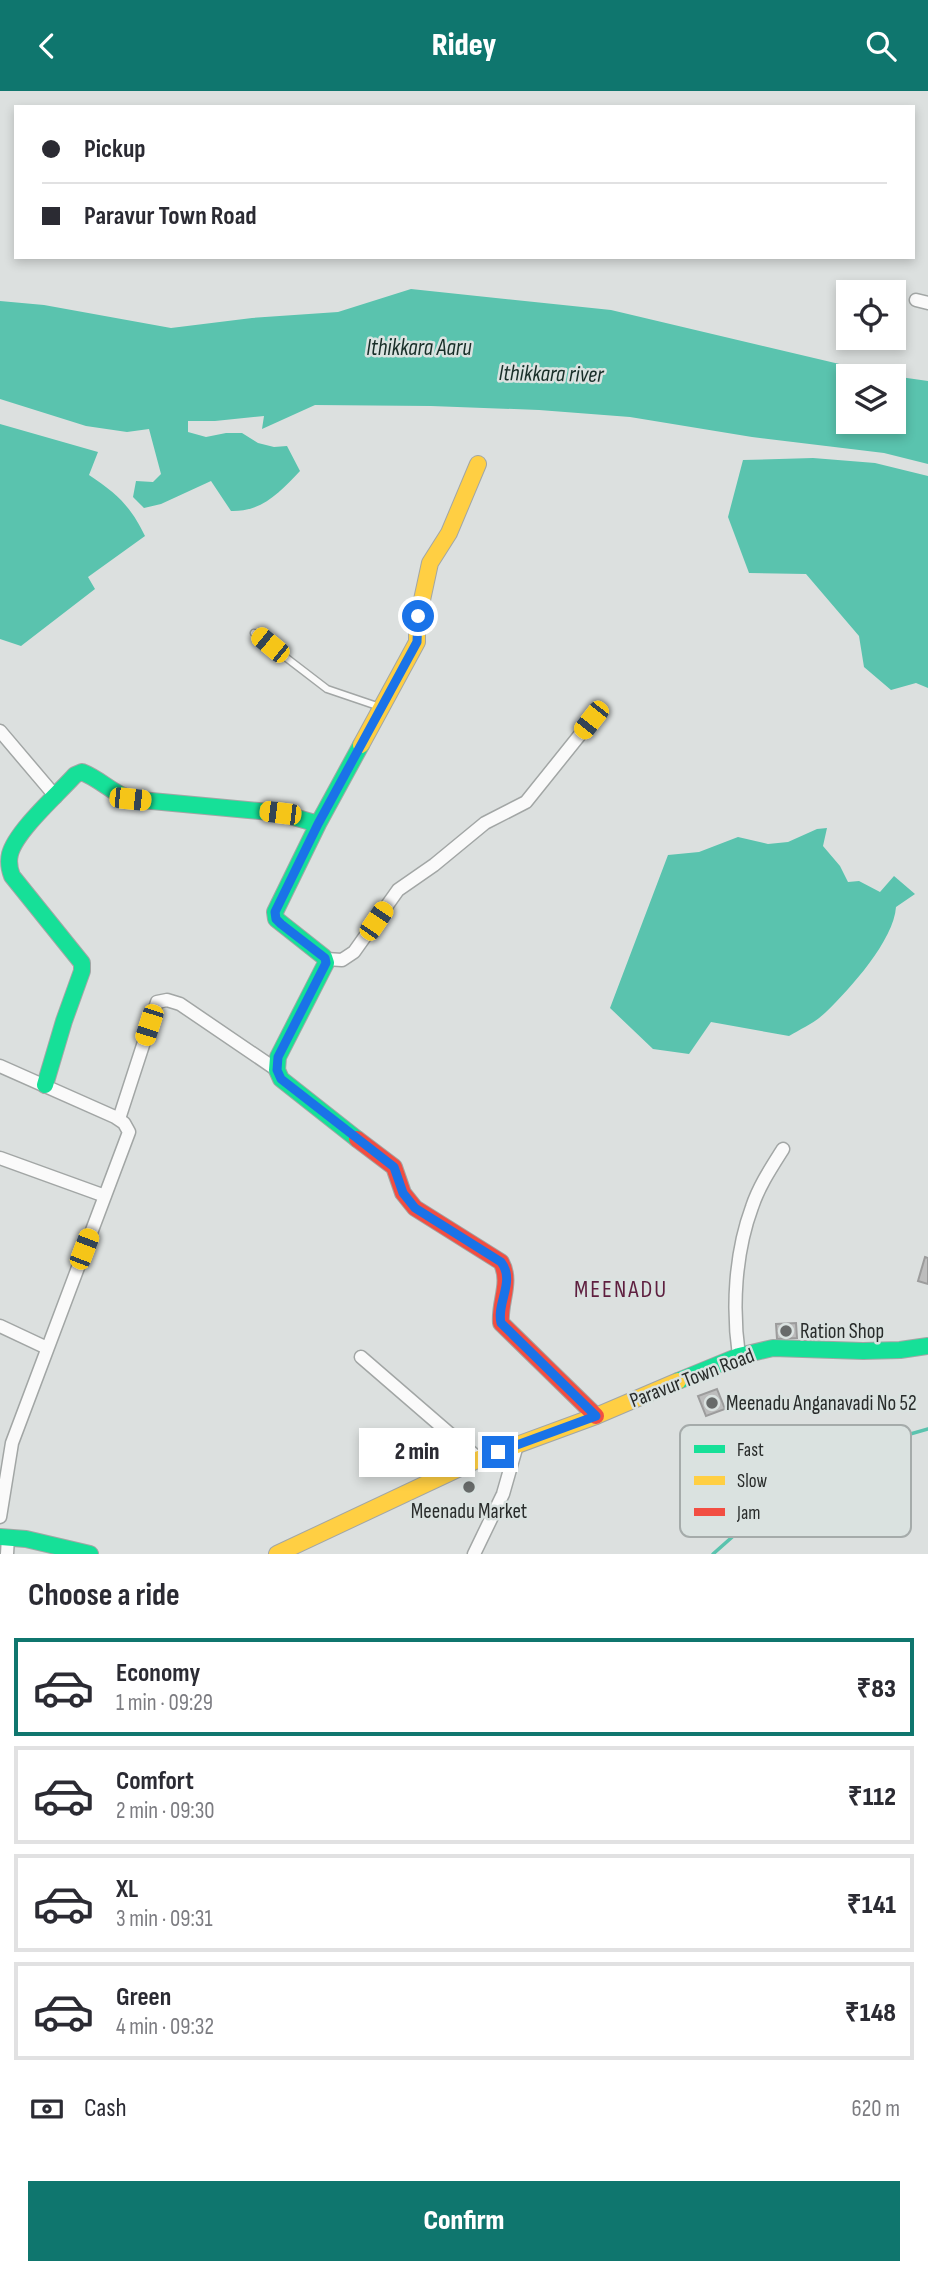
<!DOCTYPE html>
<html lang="en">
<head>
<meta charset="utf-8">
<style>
  :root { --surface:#fff; --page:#f7f7f7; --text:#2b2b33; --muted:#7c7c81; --line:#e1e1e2; --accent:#0f766e }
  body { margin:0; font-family:"Sofia Sans Condensed",sans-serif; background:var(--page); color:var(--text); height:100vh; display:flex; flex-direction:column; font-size:26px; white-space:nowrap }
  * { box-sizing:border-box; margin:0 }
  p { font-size:23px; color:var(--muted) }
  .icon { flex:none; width:38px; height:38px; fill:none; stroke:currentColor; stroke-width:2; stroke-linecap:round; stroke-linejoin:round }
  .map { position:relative; height:1463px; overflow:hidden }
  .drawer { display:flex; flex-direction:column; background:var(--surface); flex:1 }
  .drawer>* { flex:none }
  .top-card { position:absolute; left:14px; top:14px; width:901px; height:154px; border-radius:0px; box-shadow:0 4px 10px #0003; display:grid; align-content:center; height:154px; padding:0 28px; background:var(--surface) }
  .buttons { position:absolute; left:836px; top:189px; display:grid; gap:14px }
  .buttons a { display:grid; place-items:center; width:70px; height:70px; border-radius:0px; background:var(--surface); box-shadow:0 4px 10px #0003; font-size:35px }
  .end { position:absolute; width:32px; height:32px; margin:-16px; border:9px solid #1a73e8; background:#fff; box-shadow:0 0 0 4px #fff }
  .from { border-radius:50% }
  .bubble { position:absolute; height:49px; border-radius:0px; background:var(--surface); box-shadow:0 4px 10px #0003; font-size:23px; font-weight:800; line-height:49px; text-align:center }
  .car { position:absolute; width:21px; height:42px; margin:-21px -10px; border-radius:9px; box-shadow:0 0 5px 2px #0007; background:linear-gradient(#f5c518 24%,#345 0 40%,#f5c518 0 76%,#345 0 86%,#f5c518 0) }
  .top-card b { display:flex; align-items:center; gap:24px; height:66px; font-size:26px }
  .top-card b+b { border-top:2px solid var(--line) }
  .top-card i { width:18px; height:18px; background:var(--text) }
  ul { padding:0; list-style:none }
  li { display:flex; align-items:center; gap:21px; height:98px; margin:0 14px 10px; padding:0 14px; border:4px solid var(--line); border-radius:0px }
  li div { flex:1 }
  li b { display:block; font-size:26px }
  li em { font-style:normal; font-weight:800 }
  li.active { border-color:var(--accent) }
  li>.icon { width:63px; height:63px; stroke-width:1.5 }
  h2 { padding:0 28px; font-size:32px; line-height:84px }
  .pay { display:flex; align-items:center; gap:18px; height:77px; padding:0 28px; font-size:26px }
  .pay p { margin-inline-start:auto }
  .primary-button { display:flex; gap:14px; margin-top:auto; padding:14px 28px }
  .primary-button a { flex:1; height:80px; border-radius:0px; background:var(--accent); color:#fff; font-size:28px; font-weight:800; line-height:80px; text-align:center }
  header { display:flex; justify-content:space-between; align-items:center; height:91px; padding:0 28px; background:var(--accent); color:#fff; font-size:32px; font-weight:800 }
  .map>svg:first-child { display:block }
  .water { fill:#5ac3ae; fill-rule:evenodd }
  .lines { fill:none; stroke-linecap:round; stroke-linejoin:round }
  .stream { stroke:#5ac3ae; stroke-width:3.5 }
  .building { fill:#bdbdbd; stroke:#9c9c9c; stroke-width:2 }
  .lane-casing { stroke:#a2a6a5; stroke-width:9 }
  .street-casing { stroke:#a2a6a5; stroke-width:15 }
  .fast-casing { stroke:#a2a6a5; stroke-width:18 }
  .slow-casing { stroke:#a2a6a5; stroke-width:18 }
  .jam-casing { stroke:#a2a6a5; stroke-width:18 }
  .lane { stroke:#fafafa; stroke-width:6 }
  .street { stroke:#fafafa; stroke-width:12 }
  .fast { stroke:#16e098; stroke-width:16 }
  .slow { stroke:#ffcf43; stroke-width:16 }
  .jam { stroke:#f24e42; stroke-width:16 }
  .route { stroke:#1a73e8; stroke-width:9 }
  .poi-dot { fill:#686b6a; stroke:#dae2e0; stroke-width:2.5 }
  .labels { text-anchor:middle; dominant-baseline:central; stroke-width:5; stroke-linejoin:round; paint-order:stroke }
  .poi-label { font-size:21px; fill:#292c2b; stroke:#dae2e0; text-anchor:start }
  .street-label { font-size:21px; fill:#292c2b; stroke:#dae2e0 }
  .water-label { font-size:23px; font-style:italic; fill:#182e28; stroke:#dae2e0 }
  .quarter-label { font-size:24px; letter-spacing:2px; fill:#5e1f3f; stroke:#dae2e0 }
  .key { fill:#dae2e0; stroke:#a5abaa; stroke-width:2 }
  .key-label { font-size:19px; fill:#292c2b }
</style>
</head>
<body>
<header><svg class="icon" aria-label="back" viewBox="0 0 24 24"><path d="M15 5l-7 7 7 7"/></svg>Ridey<svg class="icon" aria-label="search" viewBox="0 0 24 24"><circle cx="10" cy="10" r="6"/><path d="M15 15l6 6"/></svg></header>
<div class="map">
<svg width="928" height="1463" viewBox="0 0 928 1463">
  <rect width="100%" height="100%" fill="#dce0df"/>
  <path class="water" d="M 411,198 L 611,219 L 886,284 L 928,290 L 928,373 L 884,362 L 752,346 L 630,326 L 539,319 L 431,315 L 315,314 L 262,338 L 264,325 L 215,330 L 188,330 L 188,341 L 206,346 L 226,342 L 242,342 L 258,352 L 274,356 L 287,355 L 300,380 C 280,401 262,421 231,420 L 211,390 L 161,413 L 144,417 L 133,406 L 136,390 L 153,391 L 161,383 L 149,338 L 127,341 L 86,335 L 0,308 L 0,210 L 44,214 L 171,237 L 252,227 L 338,221 ZM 894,285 L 894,331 L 849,331 L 849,285 Z
    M 0,333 L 98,361 L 89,384 C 117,403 130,414 145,445 L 88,486 L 95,498 L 21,555 L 0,548 Z
    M 813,367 L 875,372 L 928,385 L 928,597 L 916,592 L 891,599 L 864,576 L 859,545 L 806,483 L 749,482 L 728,426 L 743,369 Z
    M 827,737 L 823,755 L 840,775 L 848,791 L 859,790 L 880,801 L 894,785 L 915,803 L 896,816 C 894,849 850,898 826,921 C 816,931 801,938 789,945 L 711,931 L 689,963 L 653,958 L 610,917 L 668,764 L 699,761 L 738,746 L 768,753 L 788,751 L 817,738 Z"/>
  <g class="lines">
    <path class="stream" d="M 713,1463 L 757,1424 L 851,1360 L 928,1338"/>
  </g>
  <path class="building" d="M 925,1166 L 928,1167 L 928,1193 L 918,1190 Z
    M 796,1232 L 797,1247 L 777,1248 L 776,1233 Z
    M 717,1298 L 725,1318 L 706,1325 L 698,1305 Z"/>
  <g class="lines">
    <defs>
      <path id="lane" d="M 254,542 L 327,598 L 380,616"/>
      <path id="street" d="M 916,209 L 928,212
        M 0,640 L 56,706
        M 326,868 L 342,869 L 354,861 L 398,799 L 434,774 L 485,732 L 526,711 L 591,630
        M 0,975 L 115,1026 L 124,1032 L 129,1041 L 12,1352 L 0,1426
        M 119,1028 L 157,911 L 167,909 L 180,913 L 277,979
        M 0,1067 L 105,1105
        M 0,1235 L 47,1257
        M 739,1265 C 732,1217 735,1162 752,1116 C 759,1095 771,1077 783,1058
        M 361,1266 L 479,1368
        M 7,1463 L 8,1446
        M 474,1463 L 503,1403 L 517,1354"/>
      <path id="fast" d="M 45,994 L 64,930 L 82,880 L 82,872 L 12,785 C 9,777 8,771 10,763 C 16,740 58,703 75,684 L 82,681 C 100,688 112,702 130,708 L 280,722 L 318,733
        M 357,1048 L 281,988 L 277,979 L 278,966 L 326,872 L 324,866 L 276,828 L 275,821 L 318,733 L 361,654
        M 678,1290 L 739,1265 L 773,1257 L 863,1260 L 900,1259 L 928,1255
        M 0,1446 L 26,1448 L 90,1463"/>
      <path id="slow" d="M 361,654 L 417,551 L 417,532 L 430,472 L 449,442 L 478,373
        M 277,1463 L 479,1368 L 596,1325 L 678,1290"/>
      <path id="jam" d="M 357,1048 L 394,1076 L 403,1102 L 415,1117 L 501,1171 C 512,1191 499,1211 501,1232 L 596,1325"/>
    </defs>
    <use href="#lane" class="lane-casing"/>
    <use href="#street" class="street-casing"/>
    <use href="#fast" class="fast-casing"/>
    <use href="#slow" class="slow-casing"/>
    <use href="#jam" class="jam-casing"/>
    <use href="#lane" class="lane"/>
    <use href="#street" class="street"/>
    <use href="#fast" class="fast"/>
    <use href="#slow" class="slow"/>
    <use href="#jam" class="jam"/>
  </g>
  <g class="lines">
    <path class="route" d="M 418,525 L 417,551 L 318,733 L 275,821 L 276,828 L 281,833 L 325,867 L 326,872 L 278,966 L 277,979 L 281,988 L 394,1076 L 403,1102 L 415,1117 L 501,1171 C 516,1190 496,1212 501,1232 L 596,1325 L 498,1361"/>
  </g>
  <g class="poi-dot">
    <circle cx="786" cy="1240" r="7"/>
    <circle cx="712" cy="1312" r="7"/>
    <circle cx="469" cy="1396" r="7"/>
  </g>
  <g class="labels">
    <g class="poi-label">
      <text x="800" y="1240">Ration Shop</text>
      <text x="726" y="1312">Meenadu Anganavadi No 52</text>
      <text x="469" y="1420" text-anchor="middle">Meenadu Market</text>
    </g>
    <g class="street-label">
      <text transform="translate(692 1287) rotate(-21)">Paravur Town Road</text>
    </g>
    <g class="water-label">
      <text x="419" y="257">Ithikkara Aaru</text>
      <text transform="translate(551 283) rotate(1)">Ithikkara river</text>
    </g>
    <g class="quarter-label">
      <text x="621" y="1198">MEENADU</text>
    </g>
  </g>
  <rect x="680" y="1334" width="231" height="112" rx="10" class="key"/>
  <rect x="694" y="1354" width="31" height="8" fill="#16e098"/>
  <rect x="694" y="1385" width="31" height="9" fill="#ffcf43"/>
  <rect x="694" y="1417" width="31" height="8" fill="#f24e42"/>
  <g class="key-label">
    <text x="737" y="1365">Fast</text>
    <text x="737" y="1396">Slow</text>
    <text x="737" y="1428">Jam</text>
  </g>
</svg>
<div class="buttons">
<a><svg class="icon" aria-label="locate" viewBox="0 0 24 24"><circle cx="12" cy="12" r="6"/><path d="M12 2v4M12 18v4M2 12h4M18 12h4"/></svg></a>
<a><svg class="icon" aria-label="layers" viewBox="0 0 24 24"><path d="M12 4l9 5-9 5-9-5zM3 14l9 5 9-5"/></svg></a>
</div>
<i class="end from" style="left:418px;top:525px"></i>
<i class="end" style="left:498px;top:1361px"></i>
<div class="bubble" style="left:359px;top:1337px;width:116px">2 min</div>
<i class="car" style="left:270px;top:554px;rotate:309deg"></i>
<i class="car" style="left:591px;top:629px;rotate:218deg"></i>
<i class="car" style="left:130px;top:708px;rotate:96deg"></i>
<i class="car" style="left:280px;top:722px;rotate:277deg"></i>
<i class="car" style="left:376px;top:830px;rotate:34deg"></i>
<i class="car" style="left:149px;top:934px;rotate:198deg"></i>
<i class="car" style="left:84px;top:1158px;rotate:21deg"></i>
<div class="top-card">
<b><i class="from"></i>Pickup</b>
<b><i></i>Paravur Town Road</b>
</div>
</div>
<section class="drawer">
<h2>Choose a ride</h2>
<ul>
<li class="active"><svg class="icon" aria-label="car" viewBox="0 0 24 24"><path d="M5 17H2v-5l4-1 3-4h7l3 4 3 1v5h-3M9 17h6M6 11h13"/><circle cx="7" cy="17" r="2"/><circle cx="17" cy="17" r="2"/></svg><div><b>Economy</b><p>1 min · 09:29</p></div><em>₹83</em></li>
<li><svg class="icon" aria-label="car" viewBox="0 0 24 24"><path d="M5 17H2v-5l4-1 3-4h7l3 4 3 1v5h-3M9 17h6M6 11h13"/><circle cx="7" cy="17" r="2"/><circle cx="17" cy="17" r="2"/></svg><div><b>Comfort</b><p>2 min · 09:30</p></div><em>₹112</em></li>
<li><svg class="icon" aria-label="car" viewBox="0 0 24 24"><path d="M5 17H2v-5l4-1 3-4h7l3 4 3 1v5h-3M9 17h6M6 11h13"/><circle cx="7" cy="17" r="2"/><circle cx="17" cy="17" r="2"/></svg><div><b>XL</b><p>3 min · 09:31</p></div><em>₹141</em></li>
<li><svg class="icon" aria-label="car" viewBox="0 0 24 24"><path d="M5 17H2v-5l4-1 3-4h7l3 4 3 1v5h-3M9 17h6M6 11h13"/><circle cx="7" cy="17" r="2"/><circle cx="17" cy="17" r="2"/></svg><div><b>Green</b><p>4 min · 09:32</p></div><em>₹148</em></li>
</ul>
<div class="pay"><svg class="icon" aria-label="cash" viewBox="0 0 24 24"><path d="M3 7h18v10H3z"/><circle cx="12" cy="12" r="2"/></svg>Cash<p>620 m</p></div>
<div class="primary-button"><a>Confirm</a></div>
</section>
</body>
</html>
